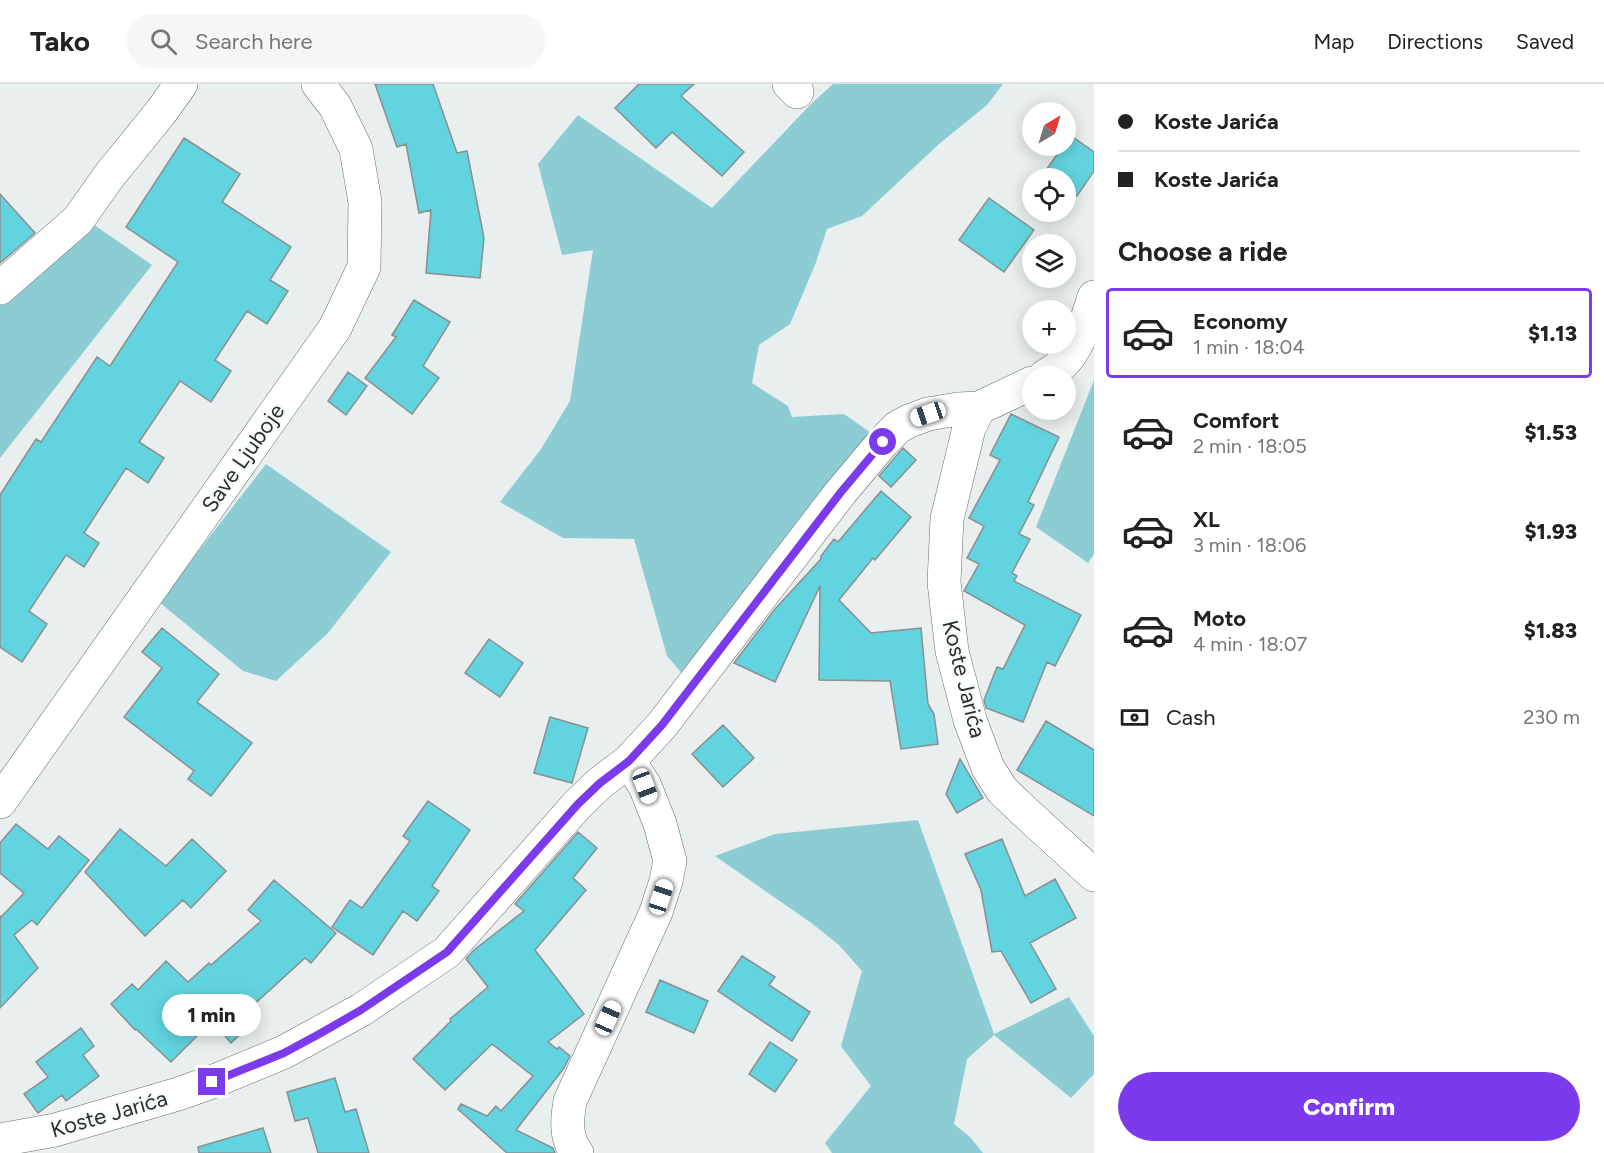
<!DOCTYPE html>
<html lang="en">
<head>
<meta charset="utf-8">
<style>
  :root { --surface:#fff; --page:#f6f6f6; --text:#222; --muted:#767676; --line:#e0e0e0; --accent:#7c3aed }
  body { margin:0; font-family:Figtree,sans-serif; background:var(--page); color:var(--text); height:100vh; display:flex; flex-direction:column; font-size:22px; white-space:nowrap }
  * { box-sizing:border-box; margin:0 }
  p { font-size:20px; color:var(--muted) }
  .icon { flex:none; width:33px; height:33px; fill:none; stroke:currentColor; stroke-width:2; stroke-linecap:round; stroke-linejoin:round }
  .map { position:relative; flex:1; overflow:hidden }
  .sheet { display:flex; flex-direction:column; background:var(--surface); width:510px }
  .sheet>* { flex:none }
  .top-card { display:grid; align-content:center; height:132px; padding:0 24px; background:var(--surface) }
  .needle { width:39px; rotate:38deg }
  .buttons { position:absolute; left:1022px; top:18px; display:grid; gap:12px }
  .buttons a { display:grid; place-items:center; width:54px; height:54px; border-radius:50%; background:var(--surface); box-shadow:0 3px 15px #0003; font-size:30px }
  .end { position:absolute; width:27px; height:27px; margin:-14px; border:8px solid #7c3aed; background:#fff; box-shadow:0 0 0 3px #fff }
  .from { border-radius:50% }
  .bubble { position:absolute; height:42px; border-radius:21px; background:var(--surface); box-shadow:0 3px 15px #0003; font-size:20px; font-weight:800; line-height:42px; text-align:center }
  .car { position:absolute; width:18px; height:36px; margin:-18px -9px; border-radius:8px; box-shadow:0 0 4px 2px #0007; background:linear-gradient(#fff 24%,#345 0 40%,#fff 0 76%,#345 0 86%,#fff 0) }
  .top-card b { display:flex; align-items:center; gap:21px; height:57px; font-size:22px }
  .top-card b+b { border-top:2px solid var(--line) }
  .top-card i { width:15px; height:15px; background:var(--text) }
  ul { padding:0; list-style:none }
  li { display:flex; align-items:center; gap:18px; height:90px; margin:0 12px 9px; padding:0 12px; border:3px solid transparent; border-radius:6px }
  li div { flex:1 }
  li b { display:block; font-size:22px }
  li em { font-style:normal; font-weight:800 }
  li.current { border-color:var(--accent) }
  li>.icon { width:54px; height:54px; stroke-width:1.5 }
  h2 { padding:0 24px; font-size:27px; line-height:72px }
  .pay { display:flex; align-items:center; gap:15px; height:66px; padding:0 24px; font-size:22px }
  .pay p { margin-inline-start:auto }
  .button { display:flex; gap:12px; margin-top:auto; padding:12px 24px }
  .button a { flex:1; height:69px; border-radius:36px; background:var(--accent); color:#fff; font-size:24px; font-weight:800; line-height:69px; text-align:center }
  header { display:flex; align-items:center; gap:36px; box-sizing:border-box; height:84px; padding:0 30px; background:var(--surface); border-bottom:2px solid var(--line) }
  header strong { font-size:28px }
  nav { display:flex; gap:33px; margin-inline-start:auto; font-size:21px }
  .search { width:420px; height:54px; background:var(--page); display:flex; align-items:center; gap:15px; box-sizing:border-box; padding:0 21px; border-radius:33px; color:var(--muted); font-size:22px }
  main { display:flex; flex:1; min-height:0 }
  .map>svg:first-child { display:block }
  .green { fill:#8ccdd4 }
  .building { fill:#62d4df; stroke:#8a8f90; stroke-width:1.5 }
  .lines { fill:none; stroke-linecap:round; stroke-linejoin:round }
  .minor-casing { stroke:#686d6d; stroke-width:34 }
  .minor { stroke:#fff; stroke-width:33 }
  .route { stroke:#7c3aed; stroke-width:8 }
  .labels { text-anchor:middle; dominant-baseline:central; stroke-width:4.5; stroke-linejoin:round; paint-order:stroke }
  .street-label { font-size:22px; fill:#2c2e2e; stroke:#f6fcfc }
</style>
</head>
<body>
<header>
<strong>Tako</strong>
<div class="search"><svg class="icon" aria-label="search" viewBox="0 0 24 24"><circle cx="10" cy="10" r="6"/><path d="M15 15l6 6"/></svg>Search here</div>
<nav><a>Map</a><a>Directions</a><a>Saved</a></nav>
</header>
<main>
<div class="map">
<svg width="1094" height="1069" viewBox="0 0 1094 1069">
  <rect width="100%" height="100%" fill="#e9eeef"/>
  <path class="green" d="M 833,0 L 1003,0 L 987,21 L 939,60 L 862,132 L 827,145 L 815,181 L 790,240 L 759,261 L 752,299 L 788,322 L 792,333 L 844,330 L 871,349 L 811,419 L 686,594 L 667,572 L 634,455 L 563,454 L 500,418 L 541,365 L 570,317 L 593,166 L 562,171 L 538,80 L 578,31 L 712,124 L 810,21 Z
    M 90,138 L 152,181 L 0,374 L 0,213 Z
    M 1094,296 L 1094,470 L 1088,479 L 1036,443 Z
    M 266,380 L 391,468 L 328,549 L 276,597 L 243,587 L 159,518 Z
    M 918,736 L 994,950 L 1069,913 L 1094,952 L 1094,990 L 1071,1014 L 994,951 L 967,975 L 954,1040 L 970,1053 L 983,1069 L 832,1069 L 825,1059 L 871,1002 L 841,962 L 862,887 L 839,861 L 810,838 L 715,772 L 775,750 Z"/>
  <path class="building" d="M 375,0 L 433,0 L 457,69 L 467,67 L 484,154 L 480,194 L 426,189 L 431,126 L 419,129 L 406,60 L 397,63 Z
    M 639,0 L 694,0 L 681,12 L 744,68 L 722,92 L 672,48 L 656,64 L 615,24 Z
    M 1070,51 L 1094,68 L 1094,87 L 1077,112 L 1065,104 L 1065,94 L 1052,94 L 1044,89 L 1063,62 L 1065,62 L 1065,58 Z
    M 184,54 L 240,90 L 222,118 L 291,163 L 270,196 L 288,207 L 267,240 L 247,227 L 215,276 L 231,287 L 211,318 L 180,297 L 139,358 L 164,374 L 148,399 L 126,384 L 84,449 L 99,459 L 84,483 L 66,471 L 29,527 L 47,540 L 22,578 L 0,563 L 0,411 L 36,355 L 41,358 L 97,273 L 110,282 L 178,178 L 126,143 Z
    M 0,110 L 35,149 L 0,179 Z
    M 989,114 L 1034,146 L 1004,188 L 959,156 Z
    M 414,216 L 450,238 L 423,282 L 439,294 L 412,330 L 365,294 L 396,253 L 392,251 Z
    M 348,288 L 367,302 L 346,331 L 328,317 Z
    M 1011,330 L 1059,353 L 1028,418 L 1034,421 L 1019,450 L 1030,455 L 1012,489 L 1017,492 L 1014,497 L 1081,531 L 1055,582 L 1047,578 L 1023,638 L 986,624 L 984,616 L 997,583 L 1003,585 L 1025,541 L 964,507 L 979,480 L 967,474 L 984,442 L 969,434 L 1000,376 L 990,371 Z
    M 903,364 L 916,376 L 891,403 L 879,392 Z
    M 881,407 L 911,433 L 875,476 L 873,474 L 839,516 L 871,549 L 921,544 L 928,620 L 934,630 L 938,660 L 901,665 L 890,597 L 819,596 L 820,502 L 775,598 L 734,579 L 775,525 L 821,475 L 821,472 L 834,455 L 838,458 Z
    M 162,544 L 219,590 L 197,618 L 252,659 L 211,712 L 188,695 L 194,687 L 124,633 L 162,584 L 142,568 Z
    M 489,555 L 523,579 L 500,613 L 465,589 Z
    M 550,633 L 588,644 L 572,699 L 534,689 Z
    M 1046,637 L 1094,666 L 1094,732 L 1017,686 Z
    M 723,641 L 754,674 L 723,703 L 692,670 Z
    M 960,675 L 983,714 L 957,729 L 946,710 Z
    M 428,717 L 470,746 L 432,802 L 439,807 L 417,837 L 403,827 L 373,871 L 332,843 L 350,816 L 362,824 L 410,757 L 403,752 Z
    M 16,740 L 48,765 L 59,752 L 89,776 L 37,841 L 32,836 L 14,851 L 38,884 L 0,924 L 0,832 L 1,833 L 24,809 L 0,789 L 0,759 Z
    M 120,745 L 166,782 L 192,755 L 226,787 L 191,824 L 183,816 L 145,852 L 85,788 Z
    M 578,748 L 597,764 L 573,794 L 586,806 L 535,866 L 584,930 L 548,958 L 557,965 L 559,963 L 570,972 L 564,984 L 516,1046 L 553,1064 L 555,1069 L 507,1069 L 458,1025 L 461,1020 L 487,1032 L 496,1022 L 501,1027 L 533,992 L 492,960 L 445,1006 L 413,975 L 451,937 L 450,935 L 488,903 L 466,875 L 474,866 L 524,827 L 515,820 Z
    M 1002,755 L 1025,812 L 1055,795 L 1076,834 L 1030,859 L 1056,905 L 1031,919 L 1001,867 L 992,868 L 981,806 L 965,770 Z
    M 274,796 L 336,849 L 311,879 L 305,874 L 250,924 L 259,933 L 231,959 L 212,937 L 171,978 L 136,945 L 135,946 L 111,920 L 132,900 L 138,906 L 166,877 L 188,898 L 209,879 L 211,881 L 261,837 L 248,826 Z
    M 742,872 L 775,893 L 769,901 L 810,928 L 792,957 L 718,907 Z
    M 660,896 L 708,917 L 694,949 L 646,928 Z
    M 81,944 L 94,962 L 83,971 L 99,992 L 66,1017 L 62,1011 L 38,1029 L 24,1010 L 48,993 L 36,978 Z
    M 770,958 L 797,976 L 775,1008 L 749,990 Z
    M 335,994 L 345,1028 L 356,1025 L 369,1069 L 318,1069 L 308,1034 L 295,1037 L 287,1008 Z
    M 263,1044 L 271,1069 L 199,1069 L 198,1063 Z"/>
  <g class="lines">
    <defs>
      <path id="minor" d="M 789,0 L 797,8
        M 0,204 L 78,136 L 109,92 L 161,28 L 181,0
        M 1045,292 C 1076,277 1084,244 1094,213
        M 1032,299 L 979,324 L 969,344 L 947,435 L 944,498 L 952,567 L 970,636 L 988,684 L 1002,706 L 1025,728 L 1094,791
        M 0,718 L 335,244 L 364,183 L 365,118 L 356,65 L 335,22 L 318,0
        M 0,1056 L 55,1046 L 178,1010 L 212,998 L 284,968 L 361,926 L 447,868 L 578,720 L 600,699 L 629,677 L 662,641 L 841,408 L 883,358 L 898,343 L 909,337 L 928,330 L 958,325 L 979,324
        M 577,1069 C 565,1054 567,1035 570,1017 L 656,828 L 666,797 L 670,777 L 660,740 L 645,702 L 629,677"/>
    </defs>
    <use href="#minor" class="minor-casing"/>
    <use href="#minor" class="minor"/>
  </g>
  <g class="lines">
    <path class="route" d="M 212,998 L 284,969 L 321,949 L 361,926 L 447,868 L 578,720 L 600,699 L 629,677 L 662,641 L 841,408 L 883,358"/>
  </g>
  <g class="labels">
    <g class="street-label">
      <text transform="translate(243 374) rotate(-55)">Save Ljuboje</text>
      <text transform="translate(964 595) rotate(76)">Koste Jarića</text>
      <text transform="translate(109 1030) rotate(-16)">Koste Jarića</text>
    </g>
  </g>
</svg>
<div class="buttons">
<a><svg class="needle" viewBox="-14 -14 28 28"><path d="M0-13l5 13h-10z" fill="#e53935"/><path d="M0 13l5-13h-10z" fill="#767676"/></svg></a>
<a><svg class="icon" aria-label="locate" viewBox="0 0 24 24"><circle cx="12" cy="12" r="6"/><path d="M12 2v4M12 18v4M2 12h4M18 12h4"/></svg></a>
<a><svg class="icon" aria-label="layers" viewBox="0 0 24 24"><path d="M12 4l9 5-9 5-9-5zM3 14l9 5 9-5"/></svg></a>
<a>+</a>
<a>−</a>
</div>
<i class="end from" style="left:883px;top:358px"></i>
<i class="end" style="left:212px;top:998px"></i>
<div class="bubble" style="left:162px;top:910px;width:99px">1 min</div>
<i class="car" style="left:928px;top:330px;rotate:251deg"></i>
<i class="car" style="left:645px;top:702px;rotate:159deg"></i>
<i class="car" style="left:661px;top:813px;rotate:18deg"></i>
<i class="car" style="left:608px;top:934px;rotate:24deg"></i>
</div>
<section class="sheet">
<div class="top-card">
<b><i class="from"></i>Koste Jarića</b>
<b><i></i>Koste Jarića</b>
</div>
<h2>Choose a ride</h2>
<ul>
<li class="current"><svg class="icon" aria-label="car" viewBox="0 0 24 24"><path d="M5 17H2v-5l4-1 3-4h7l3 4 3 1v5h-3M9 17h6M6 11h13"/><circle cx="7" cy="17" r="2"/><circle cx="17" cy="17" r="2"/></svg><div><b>Economy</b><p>1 min · 18:04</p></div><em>$1.13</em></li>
<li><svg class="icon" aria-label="car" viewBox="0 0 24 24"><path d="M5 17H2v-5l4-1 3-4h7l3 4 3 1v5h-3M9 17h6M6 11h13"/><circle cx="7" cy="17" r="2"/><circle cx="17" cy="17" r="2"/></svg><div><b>Comfort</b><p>2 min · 18:05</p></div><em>$1.53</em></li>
<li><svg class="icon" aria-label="car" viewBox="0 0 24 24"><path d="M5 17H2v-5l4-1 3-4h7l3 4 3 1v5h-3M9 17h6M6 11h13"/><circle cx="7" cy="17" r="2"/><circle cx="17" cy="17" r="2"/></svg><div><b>XL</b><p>3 min · 18:06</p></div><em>$1.93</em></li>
<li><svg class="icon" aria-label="car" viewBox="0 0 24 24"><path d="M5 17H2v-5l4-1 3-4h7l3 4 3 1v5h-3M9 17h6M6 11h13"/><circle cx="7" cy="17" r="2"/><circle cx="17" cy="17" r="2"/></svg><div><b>Moto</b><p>4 min · 18:07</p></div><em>$1.83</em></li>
</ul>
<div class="pay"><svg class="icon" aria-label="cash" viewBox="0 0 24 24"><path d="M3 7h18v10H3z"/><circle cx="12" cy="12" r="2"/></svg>Cash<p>230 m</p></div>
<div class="button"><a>Confirm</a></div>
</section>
</main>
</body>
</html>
